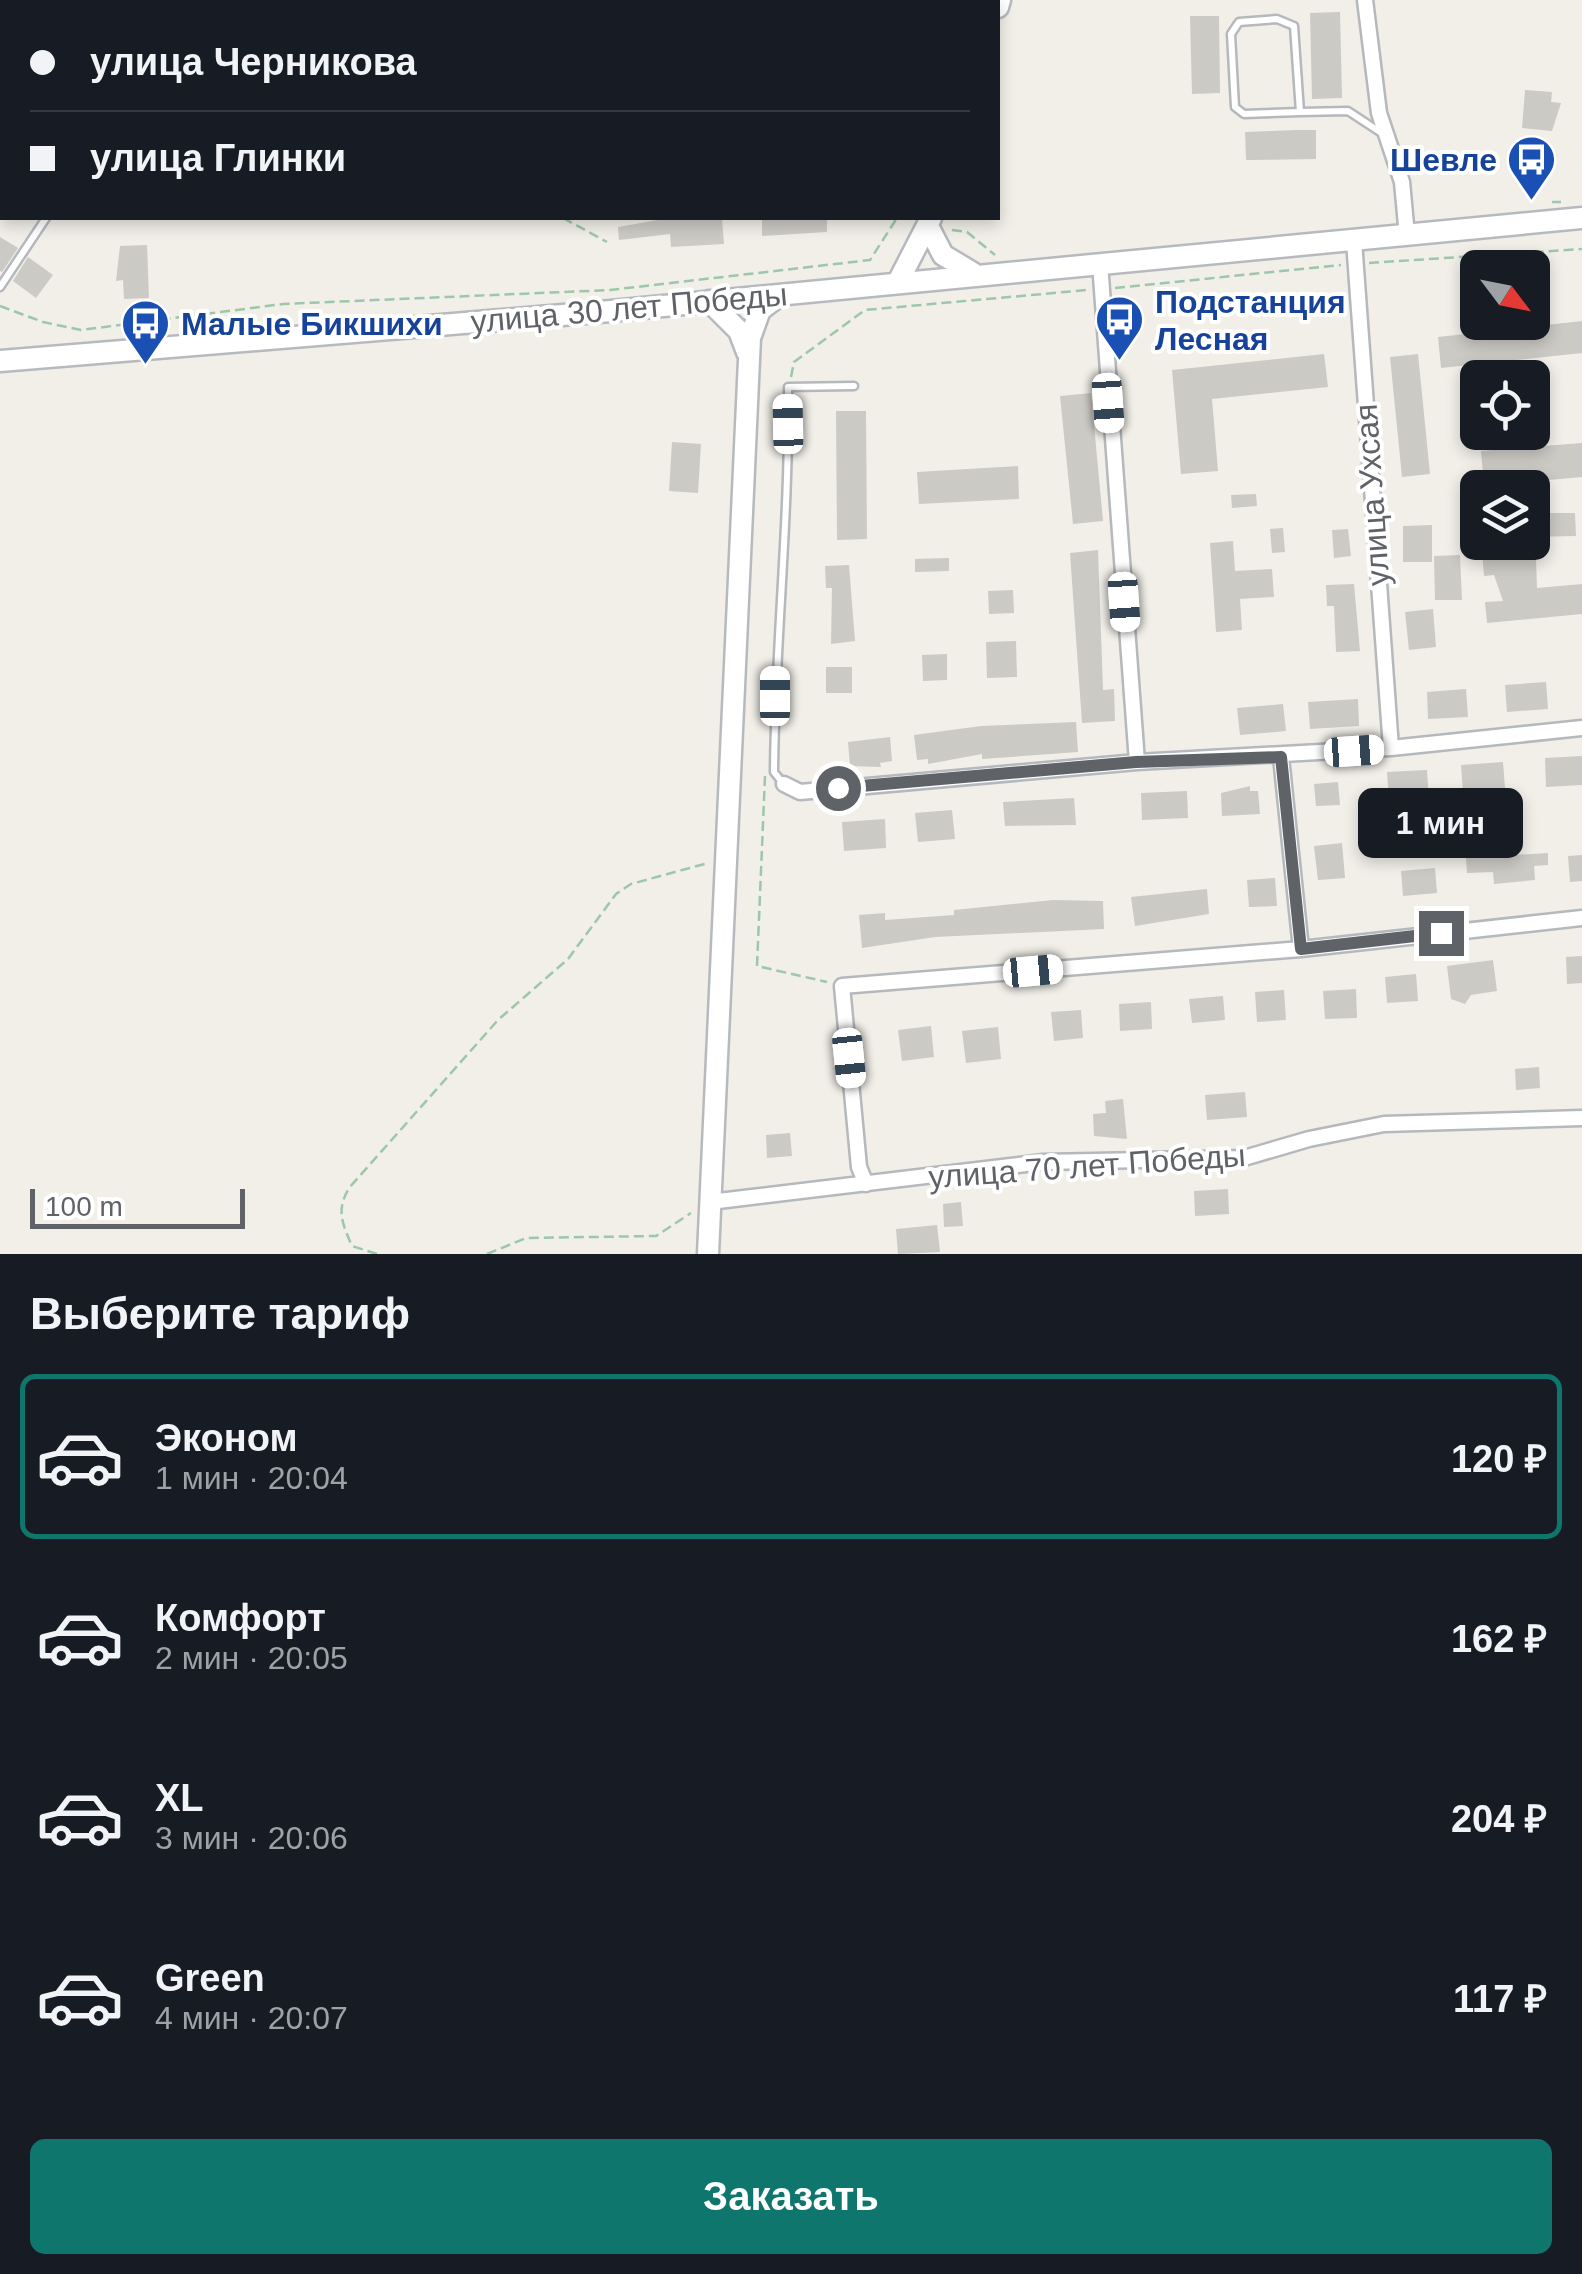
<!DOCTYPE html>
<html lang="ru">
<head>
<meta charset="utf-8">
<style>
  :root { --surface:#171b24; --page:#20242c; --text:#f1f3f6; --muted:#9ea1a6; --line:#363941; --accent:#0f766e }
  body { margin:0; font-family:Arial,sans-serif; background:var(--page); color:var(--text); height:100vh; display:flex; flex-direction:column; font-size:38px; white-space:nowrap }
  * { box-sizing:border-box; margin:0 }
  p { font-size:32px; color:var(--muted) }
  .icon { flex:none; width:55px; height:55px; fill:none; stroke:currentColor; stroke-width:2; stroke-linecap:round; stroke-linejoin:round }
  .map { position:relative; height:1254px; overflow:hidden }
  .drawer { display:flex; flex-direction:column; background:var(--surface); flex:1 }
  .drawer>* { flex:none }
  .banner { position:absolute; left:0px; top:0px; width:1000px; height:220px; box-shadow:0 5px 15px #0003; display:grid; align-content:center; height:220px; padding:0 30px; background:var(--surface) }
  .needle { width:65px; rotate:122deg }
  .controls { position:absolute; left:1460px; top:250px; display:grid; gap:20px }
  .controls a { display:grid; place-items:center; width:90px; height:90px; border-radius:15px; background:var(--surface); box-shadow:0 5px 15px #0003; font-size:50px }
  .scale { position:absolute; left:30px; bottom:25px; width:215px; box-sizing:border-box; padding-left:10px; border:5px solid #5f6368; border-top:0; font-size:28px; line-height:35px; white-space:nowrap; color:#5f6368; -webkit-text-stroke:8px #fff; paint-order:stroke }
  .end { position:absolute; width:45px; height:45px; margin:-22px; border:12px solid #5f6368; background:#fff; box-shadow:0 0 0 5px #fff }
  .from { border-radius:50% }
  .bubble { position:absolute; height:70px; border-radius:15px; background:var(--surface); box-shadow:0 5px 15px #0003; font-size:32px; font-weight:600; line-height:70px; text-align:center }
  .car { position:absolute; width:30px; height:60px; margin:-30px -15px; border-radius:12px; box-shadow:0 0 8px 2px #0007; background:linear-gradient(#fff 24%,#345 0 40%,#fff 0 76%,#345 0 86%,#fff 0) }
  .banner b { display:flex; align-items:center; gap:35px; height:95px; font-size:38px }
  .banner b+b { border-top:2px solid var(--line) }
  .banner i { width:25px; height:25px; background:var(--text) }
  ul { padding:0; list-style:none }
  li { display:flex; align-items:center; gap:30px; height:165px; margin:0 20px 15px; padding:0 10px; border:5px solid transparent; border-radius:15px }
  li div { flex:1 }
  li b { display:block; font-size:38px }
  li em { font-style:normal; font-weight:600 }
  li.current { border-color:var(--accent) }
  li>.icon { width:90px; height:90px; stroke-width:1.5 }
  h2 { padding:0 30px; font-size:45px; line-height:120px }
  .button { display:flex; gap:20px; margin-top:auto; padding:20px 30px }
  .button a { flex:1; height:115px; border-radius:15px; background:var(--accent); color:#fff; font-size:40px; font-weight:600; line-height:115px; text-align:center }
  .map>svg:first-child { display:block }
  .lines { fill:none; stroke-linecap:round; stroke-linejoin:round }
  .stream { stroke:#aadaff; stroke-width:4 }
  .building { fill:#cccac5 }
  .lane-casing { stroke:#b5b8bc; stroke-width:11 }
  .street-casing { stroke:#b5b8bc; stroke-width:19 }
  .secondary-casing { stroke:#b6babf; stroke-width:25 }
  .path { stroke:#9cc7a9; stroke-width:2.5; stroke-dasharray:10 5; stroke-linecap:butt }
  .lane { stroke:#fff; stroke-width:6 }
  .street { stroke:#fff; stroke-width:14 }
  .secondary { stroke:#fff; stroke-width:20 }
  .route { stroke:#5f6368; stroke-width:12 }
  .labels { text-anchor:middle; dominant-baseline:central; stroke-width:8; stroke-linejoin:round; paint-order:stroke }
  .transit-label { font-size:32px; font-weight:bold; fill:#164399; stroke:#fff; text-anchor:start }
  .street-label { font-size:32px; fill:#5f6368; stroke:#fff }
</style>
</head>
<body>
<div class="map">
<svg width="1582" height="1254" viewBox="0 0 1582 1254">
  <rect width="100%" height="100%" fill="#f1efe8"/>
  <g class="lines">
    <path class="stream" d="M 18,2 L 19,0
      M 0,65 L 2,57"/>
  </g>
  <path class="building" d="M 1340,12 L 1342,98 L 1312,99 L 1310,13 Z
    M 1190,16 L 1219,16 L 1220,93 L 1192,94 Z
    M 1525,90 L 1552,92 L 1551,102 L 1561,103 L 1552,131 L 1522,128 Z
    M 1298,130 L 1316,130 L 1316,159 L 1246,160 L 1245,132 Z
    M 669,218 L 722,218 L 724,244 L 671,247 L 670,234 L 619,240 L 618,227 Z
    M 762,218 L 827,218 L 827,232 L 762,236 Z
    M 0,237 L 18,248 L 2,272 L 0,271 Z
    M 147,245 L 149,298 L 124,299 L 123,280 L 116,281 L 120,246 Z
    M 28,257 L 53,275 L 36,298 L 13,281 Z
    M 1582,321 L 1582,353 L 1441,368 L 1438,337 Z
    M 1324,354 L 1328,387 L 1212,399 L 1218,471 L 1181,474 L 1172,370 Z
    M 1418,354 L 1430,474 L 1402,477 L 1390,357 Z
    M 1091,393 L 1103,521 L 1073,524 L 1060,396 Z
    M 836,411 L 866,411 L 867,539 L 837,540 Z
    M 672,442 L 701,444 L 698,493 L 669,491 Z
    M 1582,443 L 1582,477 L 1484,486 L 1481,451 Z
    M 1018,466 L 1019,499 L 919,504 L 917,472 Z
    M 1256,494 L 1257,506 L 1232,508 L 1231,495 Z
    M 1532,513 L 1575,513 L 1576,536 L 1532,537 Z
    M 1432,525 L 1432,562 L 1403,562 L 1403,526 Z
    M 1283,528 L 1285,552 L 1272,553 L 1270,529 Z
    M 1348,529 L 1351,556 L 1334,558 L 1332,530 Z
    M 1233,541 L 1235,571 L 1272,569 L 1274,597 L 1240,599 L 1242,630 L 1216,632 L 1210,543 Z
    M 1098,550 L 1103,690 L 1114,689 L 1115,721 L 1082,723 L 1070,553 Z
    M 1494,550 L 1494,560 L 1536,558 L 1537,588 L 1582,584 L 1582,614 L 1487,623 L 1485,602 L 1503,601 L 1494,575 L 1484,576 L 1482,551 Z
    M 1460,555 L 1462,600 L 1435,600 L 1434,556 Z
    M 949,558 L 949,571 L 915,572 L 915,559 Z
    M 849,565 L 855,641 L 831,644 L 832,588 L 826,588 L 825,566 Z
    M 1354,584 L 1360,651 L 1336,652 L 1334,606 L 1327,606 L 1326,585 Z
    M 1013,590 L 1014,613 L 989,614 L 988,591 Z
    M 1433,609 L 1436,647 L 1409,650 L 1405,612 Z
    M 1016,641 L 1017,677 L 987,678 L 986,642 Z
    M 947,654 L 947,680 L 923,681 L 922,655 Z
    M 826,667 L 852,667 L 852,693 L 826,693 Z
    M 1546,682 L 1548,709 L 1507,712 L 1505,685 Z
    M 1466,689 L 1468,717 L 1428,719 L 1427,692 Z
    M 1358,699 L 1359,726 L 1310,729 L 1308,702 Z
    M 1283,704 L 1286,731 L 1240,735 L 1237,708 Z
    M 1076,722 L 1078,752 L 982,759 L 982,754 L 928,764 L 928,759 L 917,760 L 914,735 L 981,726 Z
    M 890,737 L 892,761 L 880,763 L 881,767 L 850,766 L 848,742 Z
    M 1582,756 L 1582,785 L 1546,787 L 1545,758 Z
    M 1503,762 L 1505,788 L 1463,791 L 1461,765 Z
    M 1427,770 L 1429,800 L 1389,802 L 1387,772 Z
    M 1338,782 L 1340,805 L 1316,806 L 1314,784 Z
    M 1250,786 L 1250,791 L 1258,791 L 1260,814 L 1222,816 L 1221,793 Z
    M 1187,791 L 1188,818 L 1142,820 L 1141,793 Z
    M 1074,798 L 1076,825 L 1005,826 L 1003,802 Z
    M 952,810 L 955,839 L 918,842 L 915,813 Z
    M 885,819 L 886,848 L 844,851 L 842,822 Z
    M 1342,843 L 1345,878 L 1318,880 L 1314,846 Z
    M 1548,853 L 1548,865 L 1534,866 L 1535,880 L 1494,884 L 1493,872 L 1467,873 L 1466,858 Z
    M 1582,855 L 1582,881 L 1570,882 L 1568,856 Z
    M 1435,868 L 1437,893 L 1403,896 L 1401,871 Z
    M 1275,878 L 1277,906 L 1249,907 L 1247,880 Z
    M 1207,889 L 1209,914 L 1135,926 L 1131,897 Z
    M 1053,900 L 1103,901 L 1104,929 L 935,937 L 862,948 L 859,915 L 885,913 L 885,920 L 954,915 L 954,910 Z
    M 1582,956 L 1582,983 L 1567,984 L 1566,957 Z
    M 1493,960 L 1497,991 L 1471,995 L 1465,1004 L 1451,999 L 1447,966 Z
    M 1416,974 L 1418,1001 L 1387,1003 L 1385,977 Z
    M 1356,989 L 1357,1018 L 1325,1019 L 1323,991 Z
    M 1284,990 L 1286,1020 L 1257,1022 L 1255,992 Z
    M 1223,996 L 1225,1020 L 1192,1023 L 1189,999 Z
    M 1151,1002 L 1152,1029 L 1120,1031 L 1119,1004 Z
    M 1081,1010 L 1083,1038 L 1054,1041 L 1051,1012 Z
    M 931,1026 L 934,1057 L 902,1061 L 898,1030 Z
    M 998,1027 L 1001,1059 L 966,1063 L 962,1031 Z
    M 1539,1067 L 1540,1088 L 1516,1090 L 1515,1069 Z
    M 1245,1092 L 1247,1117 L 1207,1120 L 1205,1095 Z
    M 1123,1099 L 1127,1139 L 1094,1136 L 1093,1114 L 1106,1113 L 1105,1101 Z
    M 790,1133 L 792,1156 L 767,1158 L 766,1135 Z
    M 1228,1189 L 1229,1214 L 1195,1216 L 1194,1191 Z
    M 961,1202 L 963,1226 L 944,1227 L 943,1204 Z
    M 937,1225 L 940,1252 L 898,1254 L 896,1229 Z"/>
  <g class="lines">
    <defs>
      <path id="lane" d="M 1300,112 L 1244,114 L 1235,107 L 1231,34 L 1239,22 L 1277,19 L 1294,26 L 1300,112 L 1348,111 L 1380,132
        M 0,287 L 46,218
        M 782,782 L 774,772 C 775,643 790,516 788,387 L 854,386"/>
      <path id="street" d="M 1365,0 L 1379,113 L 1402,182 L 1407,236
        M 87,2 L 87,0
        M 0,179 L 2,176
        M 1354,241 L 1391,748
        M 1100,263 L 1137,762
        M 1281,757 L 1301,949
        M 784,784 L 800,792 L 1137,762 L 1391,748 L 1582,728
        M 866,1184 L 859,1167 L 842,986 L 1301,949 L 1582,918
        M 710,1202 L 1043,1162 L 1244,1158 L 1309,1139 L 1384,1124 L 1582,1118"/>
      <path id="secondary" d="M 998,7 L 1000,0
        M 928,226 L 943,255 L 973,273
        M 899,280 L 931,218
        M 709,301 L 739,331 L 747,352
        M 0,361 L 611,311 L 1582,218
        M 708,1254 L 750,338 L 760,310 L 779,296"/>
    </defs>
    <use href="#lane" class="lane-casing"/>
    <use href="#street" class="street-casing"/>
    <use href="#secondary" class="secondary-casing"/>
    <path class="path" d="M 396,0 L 397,2
      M 1552,202 L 1561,202
      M 563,218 L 607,242
      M 952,230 L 967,232 L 995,255
      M 1369,263 L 1582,249
      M 1115,288 L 1341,265
      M 0,306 L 43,322 L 81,330 L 283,304 L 610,290 L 870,260 L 897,218
      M 791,377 L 794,362 L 865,310 L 1087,290
      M 765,776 L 757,966 L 827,982
      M 377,1254 L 352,1246 C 342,1223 336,1210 349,1188 L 498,1020 L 568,959 L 616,894 L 631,884 L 708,863
      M 487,1254 L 526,1238 L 656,1236 L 691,1213"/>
    <use href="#lane" class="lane"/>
    <use href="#street" class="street"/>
    <use href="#secondary" class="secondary"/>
  </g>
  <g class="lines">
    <path class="route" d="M 838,788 L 1136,762 L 1281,757 L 1301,949 L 1441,933"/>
  </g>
  <defs>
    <symbol id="bus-pin" viewBox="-11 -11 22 30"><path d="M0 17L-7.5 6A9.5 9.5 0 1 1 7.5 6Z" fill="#1a4fb4" stroke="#fff"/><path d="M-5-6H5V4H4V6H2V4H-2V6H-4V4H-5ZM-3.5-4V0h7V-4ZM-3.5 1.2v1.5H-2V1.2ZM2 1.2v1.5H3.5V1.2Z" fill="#fff"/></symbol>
  </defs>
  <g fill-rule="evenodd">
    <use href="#bus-pin" x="1504" y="132" width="55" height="75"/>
    <use href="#bus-pin" x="1092" y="292" width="55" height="75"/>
    <use href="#bus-pin" x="118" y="296" width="55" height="75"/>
  </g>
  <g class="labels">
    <g class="transit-label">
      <text x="1497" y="160" text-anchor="end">Шевле</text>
      <text x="1155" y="302">Подстанция<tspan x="1155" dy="37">Лесная</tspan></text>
      <text x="181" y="324">Малые Бикшихи</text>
    </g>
    <g class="street-label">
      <text transform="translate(629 308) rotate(-5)">улица 30 лет Победы</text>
      <text transform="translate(1372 495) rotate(-94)">улица Ухсая</text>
      <text transform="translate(1087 1166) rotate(-4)">улица 70 лет Победы</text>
    </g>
  </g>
</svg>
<div class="controls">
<a><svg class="needle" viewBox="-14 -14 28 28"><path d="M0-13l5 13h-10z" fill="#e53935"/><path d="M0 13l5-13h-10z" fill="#9ea1a6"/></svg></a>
<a><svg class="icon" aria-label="locate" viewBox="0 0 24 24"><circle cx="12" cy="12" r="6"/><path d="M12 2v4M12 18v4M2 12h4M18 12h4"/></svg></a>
<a><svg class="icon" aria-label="layers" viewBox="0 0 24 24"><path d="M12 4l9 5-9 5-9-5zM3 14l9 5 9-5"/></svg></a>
</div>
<div class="scale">100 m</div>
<i class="end from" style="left:838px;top:788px"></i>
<i class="end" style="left:1441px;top:933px"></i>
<div class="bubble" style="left:1358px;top:788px;width:165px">1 мин</div>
<i class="car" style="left:1108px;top:403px;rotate:176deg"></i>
<i class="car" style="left:788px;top:424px;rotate:359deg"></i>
<i class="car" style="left:1124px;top:602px;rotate:176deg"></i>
<i class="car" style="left:775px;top:696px;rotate:0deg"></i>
<i class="car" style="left:1354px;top:751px;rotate:86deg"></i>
<i class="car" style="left:1033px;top:971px;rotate:85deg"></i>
<i class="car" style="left:849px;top:1058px;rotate:174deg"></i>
<div class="banner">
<b><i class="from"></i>улица Черникова</b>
<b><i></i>улица Глинки</b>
</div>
</div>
<section class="drawer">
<h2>Выберите тариф</h2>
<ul>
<li class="current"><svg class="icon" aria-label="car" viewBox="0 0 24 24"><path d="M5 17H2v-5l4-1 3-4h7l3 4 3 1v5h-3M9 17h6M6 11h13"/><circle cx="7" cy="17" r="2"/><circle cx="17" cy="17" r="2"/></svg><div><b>Эконом</b><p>1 мин · 20:04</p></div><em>120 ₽</em></li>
<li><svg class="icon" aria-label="car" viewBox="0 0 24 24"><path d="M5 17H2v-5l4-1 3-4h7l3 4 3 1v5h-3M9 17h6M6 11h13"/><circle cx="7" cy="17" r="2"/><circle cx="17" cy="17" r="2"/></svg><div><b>Комфорт</b><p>2 мин · 20:05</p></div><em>162 ₽</em></li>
<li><svg class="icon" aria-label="car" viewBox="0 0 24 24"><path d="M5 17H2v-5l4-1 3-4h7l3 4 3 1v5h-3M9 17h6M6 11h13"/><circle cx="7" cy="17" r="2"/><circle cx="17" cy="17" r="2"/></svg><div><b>XL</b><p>3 мин · 20:06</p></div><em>204 ₽</em></li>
<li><svg class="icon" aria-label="car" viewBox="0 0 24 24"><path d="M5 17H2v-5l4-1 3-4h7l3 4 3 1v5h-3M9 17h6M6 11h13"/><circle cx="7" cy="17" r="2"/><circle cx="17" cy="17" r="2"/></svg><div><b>Green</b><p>4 мин · 20:07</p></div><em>117 ₽</em></li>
</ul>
<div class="button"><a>Заказать</a></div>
</section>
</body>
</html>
